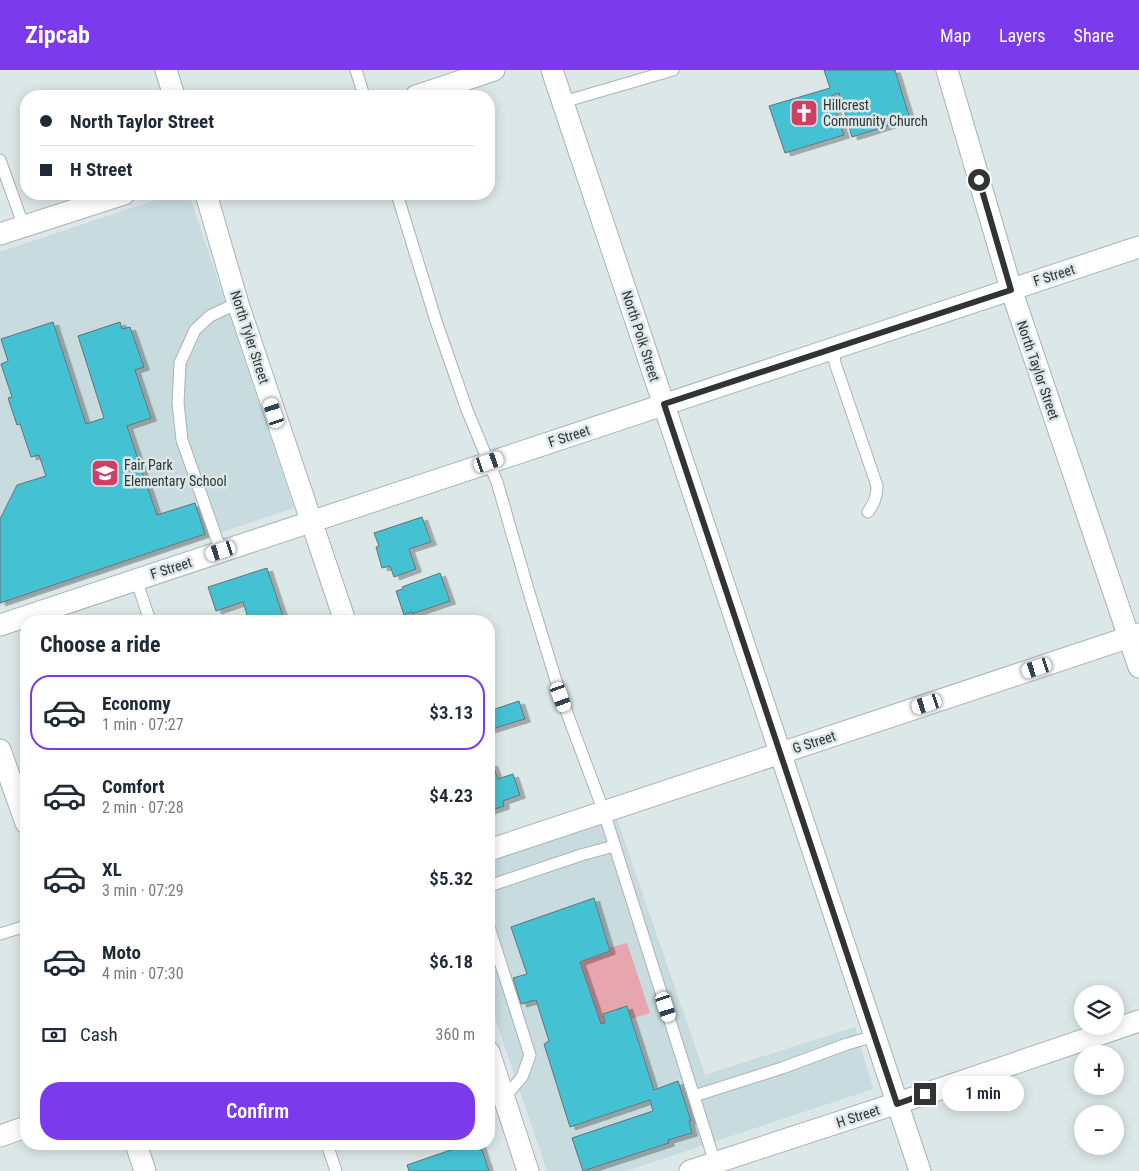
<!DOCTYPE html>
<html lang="en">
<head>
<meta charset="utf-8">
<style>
  :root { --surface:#fff; --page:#f2f2f3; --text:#1f2937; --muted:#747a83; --line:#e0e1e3; --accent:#7c3aed }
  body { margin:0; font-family:"Roboto Condensed",sans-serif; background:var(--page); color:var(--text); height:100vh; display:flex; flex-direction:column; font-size:19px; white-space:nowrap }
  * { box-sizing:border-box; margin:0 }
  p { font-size:16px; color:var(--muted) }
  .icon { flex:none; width:28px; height:28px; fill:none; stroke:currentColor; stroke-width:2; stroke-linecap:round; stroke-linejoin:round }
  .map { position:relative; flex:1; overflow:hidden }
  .drawer { position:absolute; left:20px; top:545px; width:475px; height:535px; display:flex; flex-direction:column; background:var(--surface); border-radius:20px; box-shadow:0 2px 12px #0003 }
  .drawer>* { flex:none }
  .hud { position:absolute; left:20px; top:20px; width:475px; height:110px; border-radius:20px; box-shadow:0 2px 12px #0003; display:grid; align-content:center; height:110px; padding:0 20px; background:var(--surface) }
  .fabs { position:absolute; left:1074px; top:915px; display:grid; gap:10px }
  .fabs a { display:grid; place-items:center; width:50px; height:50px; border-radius:50%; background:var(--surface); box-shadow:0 2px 12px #0003; font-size:25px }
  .end { position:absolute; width:22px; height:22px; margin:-11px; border:6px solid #303434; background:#fff; box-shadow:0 0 0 2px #fff }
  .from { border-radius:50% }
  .bubble { position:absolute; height:35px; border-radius:18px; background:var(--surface); box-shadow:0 2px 12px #0003; font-size:16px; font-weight:600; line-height:35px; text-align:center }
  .car { position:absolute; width:15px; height:30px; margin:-15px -8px; border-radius:6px; box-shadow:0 0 4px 1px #0007; background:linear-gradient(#fff 24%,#345 0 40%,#fff 0 76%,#345 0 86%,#fff 0) }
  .hud b { display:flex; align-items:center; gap:18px; height:48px; font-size:19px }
  .hud b+b { border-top:1px solid var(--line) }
  .hud i { width:12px; height:12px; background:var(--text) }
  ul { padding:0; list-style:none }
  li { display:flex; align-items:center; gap:15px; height:75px; margin:0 10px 8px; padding:0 10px; border:2px solid transparent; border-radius:20px }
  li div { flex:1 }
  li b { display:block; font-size:19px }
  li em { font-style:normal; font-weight:600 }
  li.on { border-color:var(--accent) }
  li>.icon { width:45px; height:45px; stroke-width:1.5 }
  h2 { padding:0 20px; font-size:22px; line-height:60px }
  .pay { display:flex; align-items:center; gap:12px; height:55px; padding:0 20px; font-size:19px }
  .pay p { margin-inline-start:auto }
  .cta { display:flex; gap:10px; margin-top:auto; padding:10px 20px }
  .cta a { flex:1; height:58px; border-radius:20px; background:var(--accent); color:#fff; font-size:20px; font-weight:600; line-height:58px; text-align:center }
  header { display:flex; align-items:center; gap:30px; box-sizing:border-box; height:70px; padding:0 25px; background:var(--accent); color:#fff }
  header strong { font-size:24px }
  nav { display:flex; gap:28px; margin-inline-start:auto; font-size:18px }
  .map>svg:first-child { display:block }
  .built { fill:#c8dbde }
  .green { fill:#e7a5ae }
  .building { fill:#45c1d4; stroke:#687173; filter:url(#shadow) }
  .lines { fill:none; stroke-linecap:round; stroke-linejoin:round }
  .lane-casing { stroke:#a9b3b5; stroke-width:13 }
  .street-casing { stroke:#a9b3b5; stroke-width:23 }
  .lane { stroke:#fff; stroke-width:11 }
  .street { stroke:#fff; stroke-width:21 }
  .route { stroke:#303434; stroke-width:6 }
  .labels { text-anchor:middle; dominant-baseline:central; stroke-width:5; stroke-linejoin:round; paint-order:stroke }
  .poi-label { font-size:14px; fill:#303434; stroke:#dce7e8; text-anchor:start }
  .street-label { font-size:14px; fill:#303434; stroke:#dce7e8 }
</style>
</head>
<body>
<header>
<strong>Zipcab</strong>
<nav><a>Map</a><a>Layers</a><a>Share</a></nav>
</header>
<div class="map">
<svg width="1139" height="1101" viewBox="0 0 1139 1101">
  <defs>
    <filter id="shadow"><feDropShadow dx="5.5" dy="3" stdDeviation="0" flood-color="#0004"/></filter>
  </defs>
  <rect width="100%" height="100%" fill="#dce7e8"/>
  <path class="built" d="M 174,124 L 189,124 L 294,438 L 0,536 L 0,182 Z
    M 617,749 L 705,1005 L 855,957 L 873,1019 L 626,1101 L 547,1101 L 489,930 L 489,792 Z"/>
  <path class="green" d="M 627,873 L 650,943 L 631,949 L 626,936 L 603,944 L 605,953 L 601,954 L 580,892 L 610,881 L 609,878 Z"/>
  <path class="building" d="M 824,0 L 895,0 L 910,49 L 852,67 L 839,23 L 831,26 L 844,65 L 785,83 L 769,36 L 830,18 Z
    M 53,252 L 86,354 L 104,348 L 78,266 L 120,252 L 122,259 L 130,257 L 144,297 L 135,300 L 151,348 L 127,356 L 157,445 L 195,433 L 205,464 L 0,533 L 0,449 L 17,415 L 46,406 L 39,385 L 31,387 L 20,354 L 17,355 L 8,328 L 12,327 L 1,294 L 8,291 L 1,269 Z
    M 422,447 L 431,472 L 409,479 L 416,499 L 394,507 L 390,496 L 382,498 L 376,477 L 379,476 L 374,463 Z
    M 267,498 L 284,549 L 278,551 L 249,551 L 243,532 L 216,541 L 208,517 Z
    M 440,503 L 450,531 L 412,544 L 412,542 L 404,545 L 396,521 L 403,519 L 402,517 Z
    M 480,547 L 481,551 L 460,551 L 471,548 L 471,550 Z
    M 519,631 L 525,649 L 489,660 L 489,641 Z
    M 492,693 L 498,709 L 513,704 L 520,725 L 503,731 L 504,736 L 489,741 L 489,694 Z
    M 594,828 L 610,881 L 580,892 L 601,954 L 605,953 L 603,944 L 627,936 L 654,1020 L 678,1011 L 691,1051 L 689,1051 L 692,1063 L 668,1070 L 669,1073 L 583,1101 L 572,1068 L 653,1041 L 650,1030 L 570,1057 L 544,974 L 549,971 L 536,930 L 521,934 L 513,908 L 527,904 L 511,857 Z
    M 468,1074 L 480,1074 L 489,1101 L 409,1101 L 407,1095 Z"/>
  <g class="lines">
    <defs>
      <path id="lane" d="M 356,0 L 364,26
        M 563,32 L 673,0
        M 0,90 L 24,157
        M 397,124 L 436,251 L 467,340 L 497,412 L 527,516 L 561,627 L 604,742 L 715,1093
        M 833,279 L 835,293 L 877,416 C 877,427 874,433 868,442
        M 221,481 L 182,370 L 178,333 L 180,293 L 195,260 L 210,246 L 227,238 L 238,234
        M 136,509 L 150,551
        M 489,816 L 581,785 L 614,776
        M 489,857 L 530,985 L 522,1007 L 504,1028
        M 0,864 L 26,856
        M 694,1026 L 782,998 L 847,974 L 875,966
        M 327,1074 L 336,1101"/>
      <path id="street" d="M 166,0 L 174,26
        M 552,0 L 920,1101
        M 947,0 L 1011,219 L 1139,597
        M 416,26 L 494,0
        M 206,124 L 238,234 L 345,551
        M 0,164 L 124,124
        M 0,555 L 1139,177
        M 0,680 L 26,753
        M 489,780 L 1139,564
        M 489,982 L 528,1101
        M 0,1066 L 26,1057
        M 136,1074 L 145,1101
        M 690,1101 L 925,1024 L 1139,951"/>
    </defs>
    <use href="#lane" class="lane-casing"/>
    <use href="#street" class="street-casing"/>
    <use href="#lane" class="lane"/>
    <use href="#street" class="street"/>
  </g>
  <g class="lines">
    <path class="route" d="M 925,1024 L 897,1034 L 664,334 L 1011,220 L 979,110"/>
  </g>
  <defs>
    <symbol id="church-square" viewBox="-11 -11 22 22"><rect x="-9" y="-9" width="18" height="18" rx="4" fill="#cf3f64" stroke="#dce7e8"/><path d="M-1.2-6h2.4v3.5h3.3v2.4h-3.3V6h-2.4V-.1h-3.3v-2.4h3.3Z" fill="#fff"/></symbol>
    <symbol id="school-square" viewBox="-11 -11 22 22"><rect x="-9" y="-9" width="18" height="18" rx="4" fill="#cf3f64" stroke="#dce7e8"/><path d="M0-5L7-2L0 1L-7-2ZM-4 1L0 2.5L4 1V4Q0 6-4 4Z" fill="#fff"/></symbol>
  </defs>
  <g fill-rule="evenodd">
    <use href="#church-square" x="788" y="27" width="32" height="32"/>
    <use href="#school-square" x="89" y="387" width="32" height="32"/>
  </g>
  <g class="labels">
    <g class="poi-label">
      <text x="823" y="35">Hillcrest<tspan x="823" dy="16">Community Church</tspan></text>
      <text x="124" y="395">Fair Park<tspan x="124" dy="16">Elementary School</tspan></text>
    </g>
    <g class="street-label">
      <text transform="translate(1054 205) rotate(-18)">F Street</text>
      <text transform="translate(641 266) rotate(72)">North Polk Street</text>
      <text transform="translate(250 267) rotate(72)">North Tyler Street</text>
      <text transform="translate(1038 300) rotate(71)">North Taylor Street</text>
      <text transform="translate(569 366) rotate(-18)">F Street</text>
      <text transform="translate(171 498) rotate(-18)">F Street</text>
      <text transform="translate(814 672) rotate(-18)">G Street</text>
      <text transform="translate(858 1046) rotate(-18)">H Street</text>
    </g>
  </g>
</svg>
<div class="fabs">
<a><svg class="icon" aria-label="layers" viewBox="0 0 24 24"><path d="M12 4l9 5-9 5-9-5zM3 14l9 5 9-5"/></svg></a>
<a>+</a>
<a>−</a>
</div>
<i class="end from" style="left:979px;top:110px"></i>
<i class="end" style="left:925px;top:1024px"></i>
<div class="bubble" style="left:942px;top:1006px;width:82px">1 min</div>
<i class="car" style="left:274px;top:343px;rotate:342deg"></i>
<i class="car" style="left:489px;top:392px;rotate:71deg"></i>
<i class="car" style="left:221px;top:481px;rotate:252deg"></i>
<i class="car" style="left:1037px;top:598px;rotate:252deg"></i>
<i class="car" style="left:561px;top:627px;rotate:160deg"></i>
<i class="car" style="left:927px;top:634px;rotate:252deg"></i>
<i class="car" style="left:666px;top:937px;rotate:162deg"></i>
<div class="hud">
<b><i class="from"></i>North Taylor Street</b>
<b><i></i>H Street</b>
</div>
<section class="drawer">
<h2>Choose a ride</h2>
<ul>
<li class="on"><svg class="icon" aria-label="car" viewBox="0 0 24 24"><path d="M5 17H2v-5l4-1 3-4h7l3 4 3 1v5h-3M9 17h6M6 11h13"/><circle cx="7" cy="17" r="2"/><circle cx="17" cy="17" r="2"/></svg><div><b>Economy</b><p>1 min · 07:27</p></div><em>$3.13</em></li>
<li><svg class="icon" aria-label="car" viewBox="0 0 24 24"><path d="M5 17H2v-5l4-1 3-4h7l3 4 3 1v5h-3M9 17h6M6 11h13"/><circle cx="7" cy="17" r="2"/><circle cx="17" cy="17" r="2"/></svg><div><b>Comfort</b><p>2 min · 07:28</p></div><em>$4.23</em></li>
<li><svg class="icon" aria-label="car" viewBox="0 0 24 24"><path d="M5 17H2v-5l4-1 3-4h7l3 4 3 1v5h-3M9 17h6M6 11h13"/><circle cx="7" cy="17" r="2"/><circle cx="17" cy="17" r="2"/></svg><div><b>XL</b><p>3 min · 07:29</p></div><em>$5.32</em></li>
<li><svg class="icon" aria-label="car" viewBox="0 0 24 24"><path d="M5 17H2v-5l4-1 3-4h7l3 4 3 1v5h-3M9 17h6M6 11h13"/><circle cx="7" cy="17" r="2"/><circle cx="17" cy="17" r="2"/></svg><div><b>Moto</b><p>4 min · 07:30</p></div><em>$6.18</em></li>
</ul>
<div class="pay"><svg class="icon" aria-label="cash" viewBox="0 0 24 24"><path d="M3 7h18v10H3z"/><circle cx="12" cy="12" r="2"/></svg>Cash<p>360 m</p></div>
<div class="cta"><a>Confirm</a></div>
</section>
</div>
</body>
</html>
